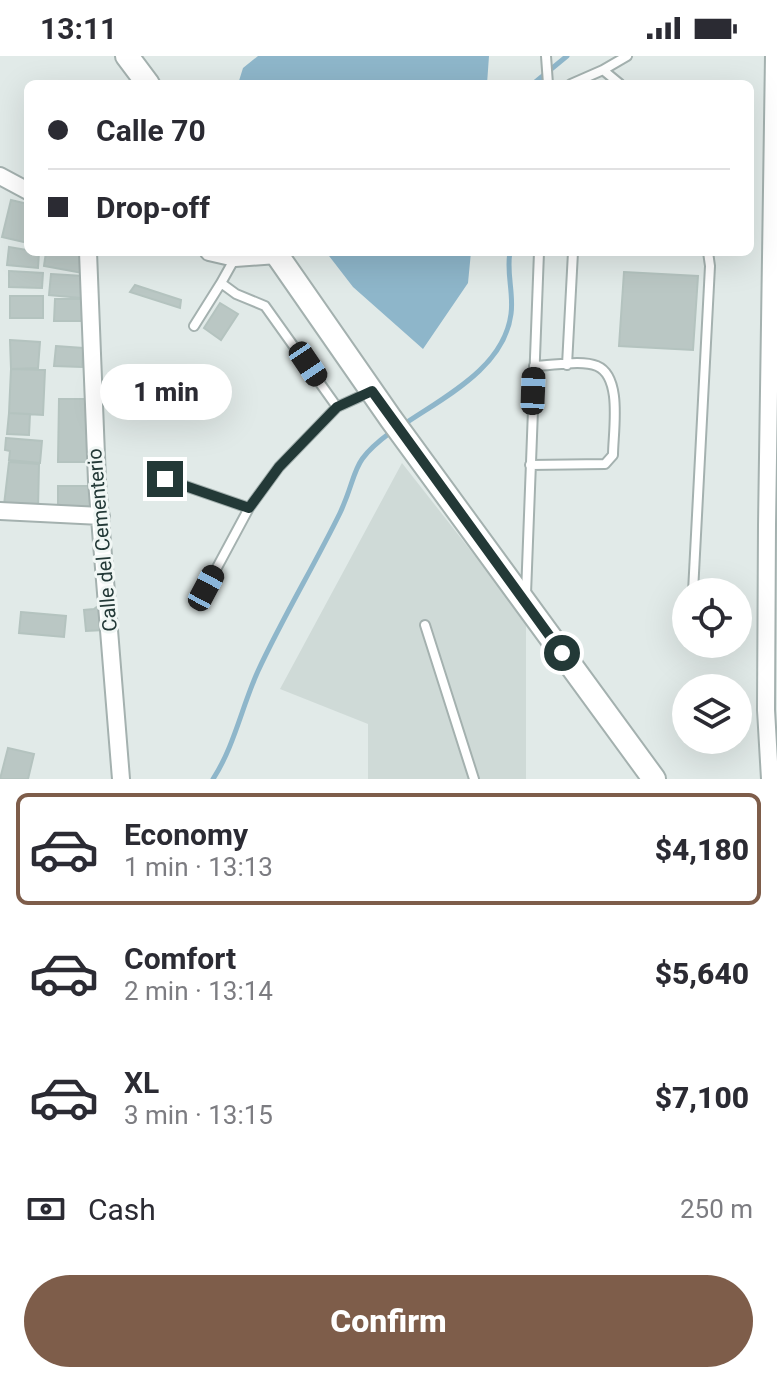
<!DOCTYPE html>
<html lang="en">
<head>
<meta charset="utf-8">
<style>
  :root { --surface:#fff; --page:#f2f2f3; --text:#2b2b33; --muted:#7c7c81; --line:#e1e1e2; --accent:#7e5d4a }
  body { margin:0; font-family:Roboto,sans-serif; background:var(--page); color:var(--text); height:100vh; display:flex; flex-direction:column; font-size:30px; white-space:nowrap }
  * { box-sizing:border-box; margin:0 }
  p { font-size:26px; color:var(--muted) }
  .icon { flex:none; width:44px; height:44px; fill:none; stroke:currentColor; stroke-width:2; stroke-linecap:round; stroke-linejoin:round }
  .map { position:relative; height:723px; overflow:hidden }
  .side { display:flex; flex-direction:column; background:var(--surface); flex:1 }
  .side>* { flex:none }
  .guide { position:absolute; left:24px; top:24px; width:730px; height:176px; border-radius:12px; box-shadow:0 8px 32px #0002; display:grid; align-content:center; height:176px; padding:0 24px; background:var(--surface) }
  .fabs { position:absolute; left:672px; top:522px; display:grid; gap:16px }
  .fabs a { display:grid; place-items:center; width:80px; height:80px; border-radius:50%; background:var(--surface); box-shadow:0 8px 32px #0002; font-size:40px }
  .end { position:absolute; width:36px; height:36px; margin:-18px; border:10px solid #233937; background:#fff; box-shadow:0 0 0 4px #fff }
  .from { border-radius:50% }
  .bubble { position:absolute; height:56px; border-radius:28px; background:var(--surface); box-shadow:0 8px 32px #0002; font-size:26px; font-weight:800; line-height:56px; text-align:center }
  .car { position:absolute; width:24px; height:48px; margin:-24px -12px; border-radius:10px; box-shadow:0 0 6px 2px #0007; background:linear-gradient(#222 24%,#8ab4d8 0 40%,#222 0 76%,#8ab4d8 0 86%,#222 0) }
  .guide b { display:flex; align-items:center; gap:28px; height:76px; font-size:30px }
  .guide b+b { border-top:2px solid var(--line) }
  .guide i { width:20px; height:20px; background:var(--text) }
  ul { padding:14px 0 0; list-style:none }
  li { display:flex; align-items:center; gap:24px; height:112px; margin:0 16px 12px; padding:0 8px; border:4px solid transparent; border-radius:12px }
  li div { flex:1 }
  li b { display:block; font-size:30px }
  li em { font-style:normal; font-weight:800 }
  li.active { border-color:var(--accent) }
  li>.icon { width:72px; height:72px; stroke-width:1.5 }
  .pay { display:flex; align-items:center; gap:20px; height:88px; padding:0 24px; font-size:30px }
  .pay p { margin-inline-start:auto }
  .button { display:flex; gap:16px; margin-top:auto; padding:16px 24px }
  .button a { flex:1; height:92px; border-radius:48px; background:var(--accent); color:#fff; font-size:32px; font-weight:800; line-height:92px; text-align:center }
  .status { display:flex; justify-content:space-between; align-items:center; height:56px; padding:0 40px; background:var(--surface); direction:ltr }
  .status svg { height:22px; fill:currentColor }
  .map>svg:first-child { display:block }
  .built { fill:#cfdad7 }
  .water { fill:#8eb6ca }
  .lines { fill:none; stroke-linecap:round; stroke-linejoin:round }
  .stream { stroke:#8eb6ca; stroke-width:5 }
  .building { fill:#bac7c4; stroke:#b4c3bf; stroke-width:2 }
  .service-casing { stroke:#a4b1af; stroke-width:12 }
  .minor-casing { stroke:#a4b1af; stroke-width:20 }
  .tertiary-casing { stroke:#a4b1af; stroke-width:26 }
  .service { stroke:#fff; stroke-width:8 }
  .minor { stroke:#fff; stroke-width:16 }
  .tertiary { stroke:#fff; stroke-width:22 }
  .route { stroke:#233937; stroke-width:10 }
  .labels { text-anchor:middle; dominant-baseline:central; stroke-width:6; stroke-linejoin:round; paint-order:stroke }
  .street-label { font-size:20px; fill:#233937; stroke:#f1f7f5 }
</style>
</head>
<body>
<div class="status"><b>13:11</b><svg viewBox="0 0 49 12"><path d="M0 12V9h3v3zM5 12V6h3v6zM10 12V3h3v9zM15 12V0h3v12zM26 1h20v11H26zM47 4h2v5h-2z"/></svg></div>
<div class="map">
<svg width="777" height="723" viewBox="0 0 777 723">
  <rect width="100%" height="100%" fill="#e1eae8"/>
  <path class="built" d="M 402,407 L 526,565 L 526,723 L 368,723 L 368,668 L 280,633 Z"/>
  <path class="water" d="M 258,0 L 489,0 L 487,28 L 238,28 L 243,12 Z
    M 326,196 L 471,196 L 468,227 L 423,293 L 353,231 Z"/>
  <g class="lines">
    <path class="stream" d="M 533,28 L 567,0
      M 403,369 C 444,341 504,312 511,258 C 514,237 506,217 510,196
      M 213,723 C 234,691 242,650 258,615 C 283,561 314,510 340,457 C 360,414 348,408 391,376"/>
  </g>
  <path class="building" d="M 11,144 L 28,148 L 28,187 L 2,181 Z
    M 9,191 L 39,196 L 38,212 L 7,209 Z
    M 46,196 L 87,196 L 83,217 L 44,210 Z
    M 9,215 L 43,217 L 42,232 L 9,231 Z
    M 624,216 L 698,220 L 693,294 L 619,290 Z
    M 51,218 L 83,220 L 81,242 L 49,239 Z
    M 135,229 L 181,244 L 180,252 L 130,236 Z
    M 10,240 L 43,240 L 43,262 L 10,262 Z
    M 55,243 L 83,243 L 83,265 L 54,265 Z
    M 220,247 L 238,258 L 221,284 L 204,272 Z
    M 10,284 L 40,286 L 38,312 L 11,313 Z
    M 56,290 L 83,292 L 82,311 L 54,310 Z
    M 11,313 L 45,314 L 43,359 L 9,357 Z
    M 59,343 L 89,343 L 92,406 L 58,406 Z
    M 9,357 L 30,358 L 29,379 L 7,378 Z
    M 6,382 L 42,385 L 40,407 L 9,404 L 10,395 L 5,394 Z
    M 9,406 L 39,408 L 38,453 L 4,449 Z
    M 58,430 L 92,430 L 92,454 L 58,454 Z
    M 102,547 L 104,574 L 86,575 L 84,554 L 94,553 Z
    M 21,556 L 66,560 L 64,581 L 19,577 Z
    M 8,692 L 34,698 L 28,723 L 0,723 Z"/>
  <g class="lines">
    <defs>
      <path id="service" d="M 546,0 L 548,28
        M 603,14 L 627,0
        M 571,28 L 603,14 L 620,28
        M 221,227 L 235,202
        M 194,270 L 221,227 L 236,238 L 265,250 L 337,351 L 279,411 L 249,452 L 206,532
        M 567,309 L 573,196
        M 337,351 L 370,336
        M 530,409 L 605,408 L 613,399 C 613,376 623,321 597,310 C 581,303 552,310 534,310
        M 165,423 L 249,452
        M 693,536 L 710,210 L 708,196
        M 526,538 L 539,196
        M 425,569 L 474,723"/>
      <path id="minor" d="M 0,120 L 28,135
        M 88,196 L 97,425 L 121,723
        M 209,196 L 235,202 L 277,199
        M 0,455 L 101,460
        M 770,723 L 766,654 L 767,469 L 774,0"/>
      <path id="tertiary" d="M 127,0 L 148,28
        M 275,196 L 391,363 L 654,723"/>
    </defs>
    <use href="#service" class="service-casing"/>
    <use href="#minor" class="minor-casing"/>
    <use href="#tertiary" class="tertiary-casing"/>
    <use href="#service" class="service"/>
    <use href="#minor" class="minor"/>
    <use href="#tertiary" class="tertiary"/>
  </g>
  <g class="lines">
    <path class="route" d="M 165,423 L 249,452 L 279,411 L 337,351 L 372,335 L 562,597"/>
  </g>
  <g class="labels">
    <g class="street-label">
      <text transform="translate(102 484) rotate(-95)">Calle del Cementerio</text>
    </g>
  </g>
</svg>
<div class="fabs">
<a><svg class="icon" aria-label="locate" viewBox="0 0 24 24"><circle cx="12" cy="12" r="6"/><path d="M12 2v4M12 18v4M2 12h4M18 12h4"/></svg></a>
<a><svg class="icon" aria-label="layers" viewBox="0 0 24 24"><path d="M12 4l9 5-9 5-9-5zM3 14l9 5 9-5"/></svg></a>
</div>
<i class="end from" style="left:562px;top:597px"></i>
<i class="end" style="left:165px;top:423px"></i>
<div class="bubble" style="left:100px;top:308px;width:132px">1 min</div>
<i class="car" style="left:308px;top:308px;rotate:146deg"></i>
<i class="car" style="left:533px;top:335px;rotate:2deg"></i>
<i class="car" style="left:206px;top:532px;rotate:28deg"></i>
<div class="guide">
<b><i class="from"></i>Calle 70</b>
<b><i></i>Drop-off</b>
</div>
</div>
<section class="side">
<ul>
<li class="active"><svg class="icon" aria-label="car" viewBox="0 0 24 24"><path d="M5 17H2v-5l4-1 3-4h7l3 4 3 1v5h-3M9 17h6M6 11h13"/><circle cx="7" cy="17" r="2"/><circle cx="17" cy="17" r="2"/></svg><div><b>Economy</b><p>1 min · 13:13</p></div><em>$4,180</em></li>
<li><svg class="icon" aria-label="car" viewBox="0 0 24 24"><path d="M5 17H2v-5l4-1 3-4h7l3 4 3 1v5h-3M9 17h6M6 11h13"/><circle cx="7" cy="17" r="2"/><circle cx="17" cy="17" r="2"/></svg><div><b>Comfort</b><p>2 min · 13:14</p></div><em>$5,640</em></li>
<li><svg class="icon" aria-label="car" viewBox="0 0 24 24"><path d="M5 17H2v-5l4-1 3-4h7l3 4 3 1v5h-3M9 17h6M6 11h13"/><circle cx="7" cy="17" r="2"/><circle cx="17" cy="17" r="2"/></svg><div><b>XL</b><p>3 min · 13:15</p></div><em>$7,100</em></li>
</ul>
<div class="pay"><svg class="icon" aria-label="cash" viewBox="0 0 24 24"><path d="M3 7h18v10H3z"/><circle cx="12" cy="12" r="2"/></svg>Cash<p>250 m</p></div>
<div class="button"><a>Confirm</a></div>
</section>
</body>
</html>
